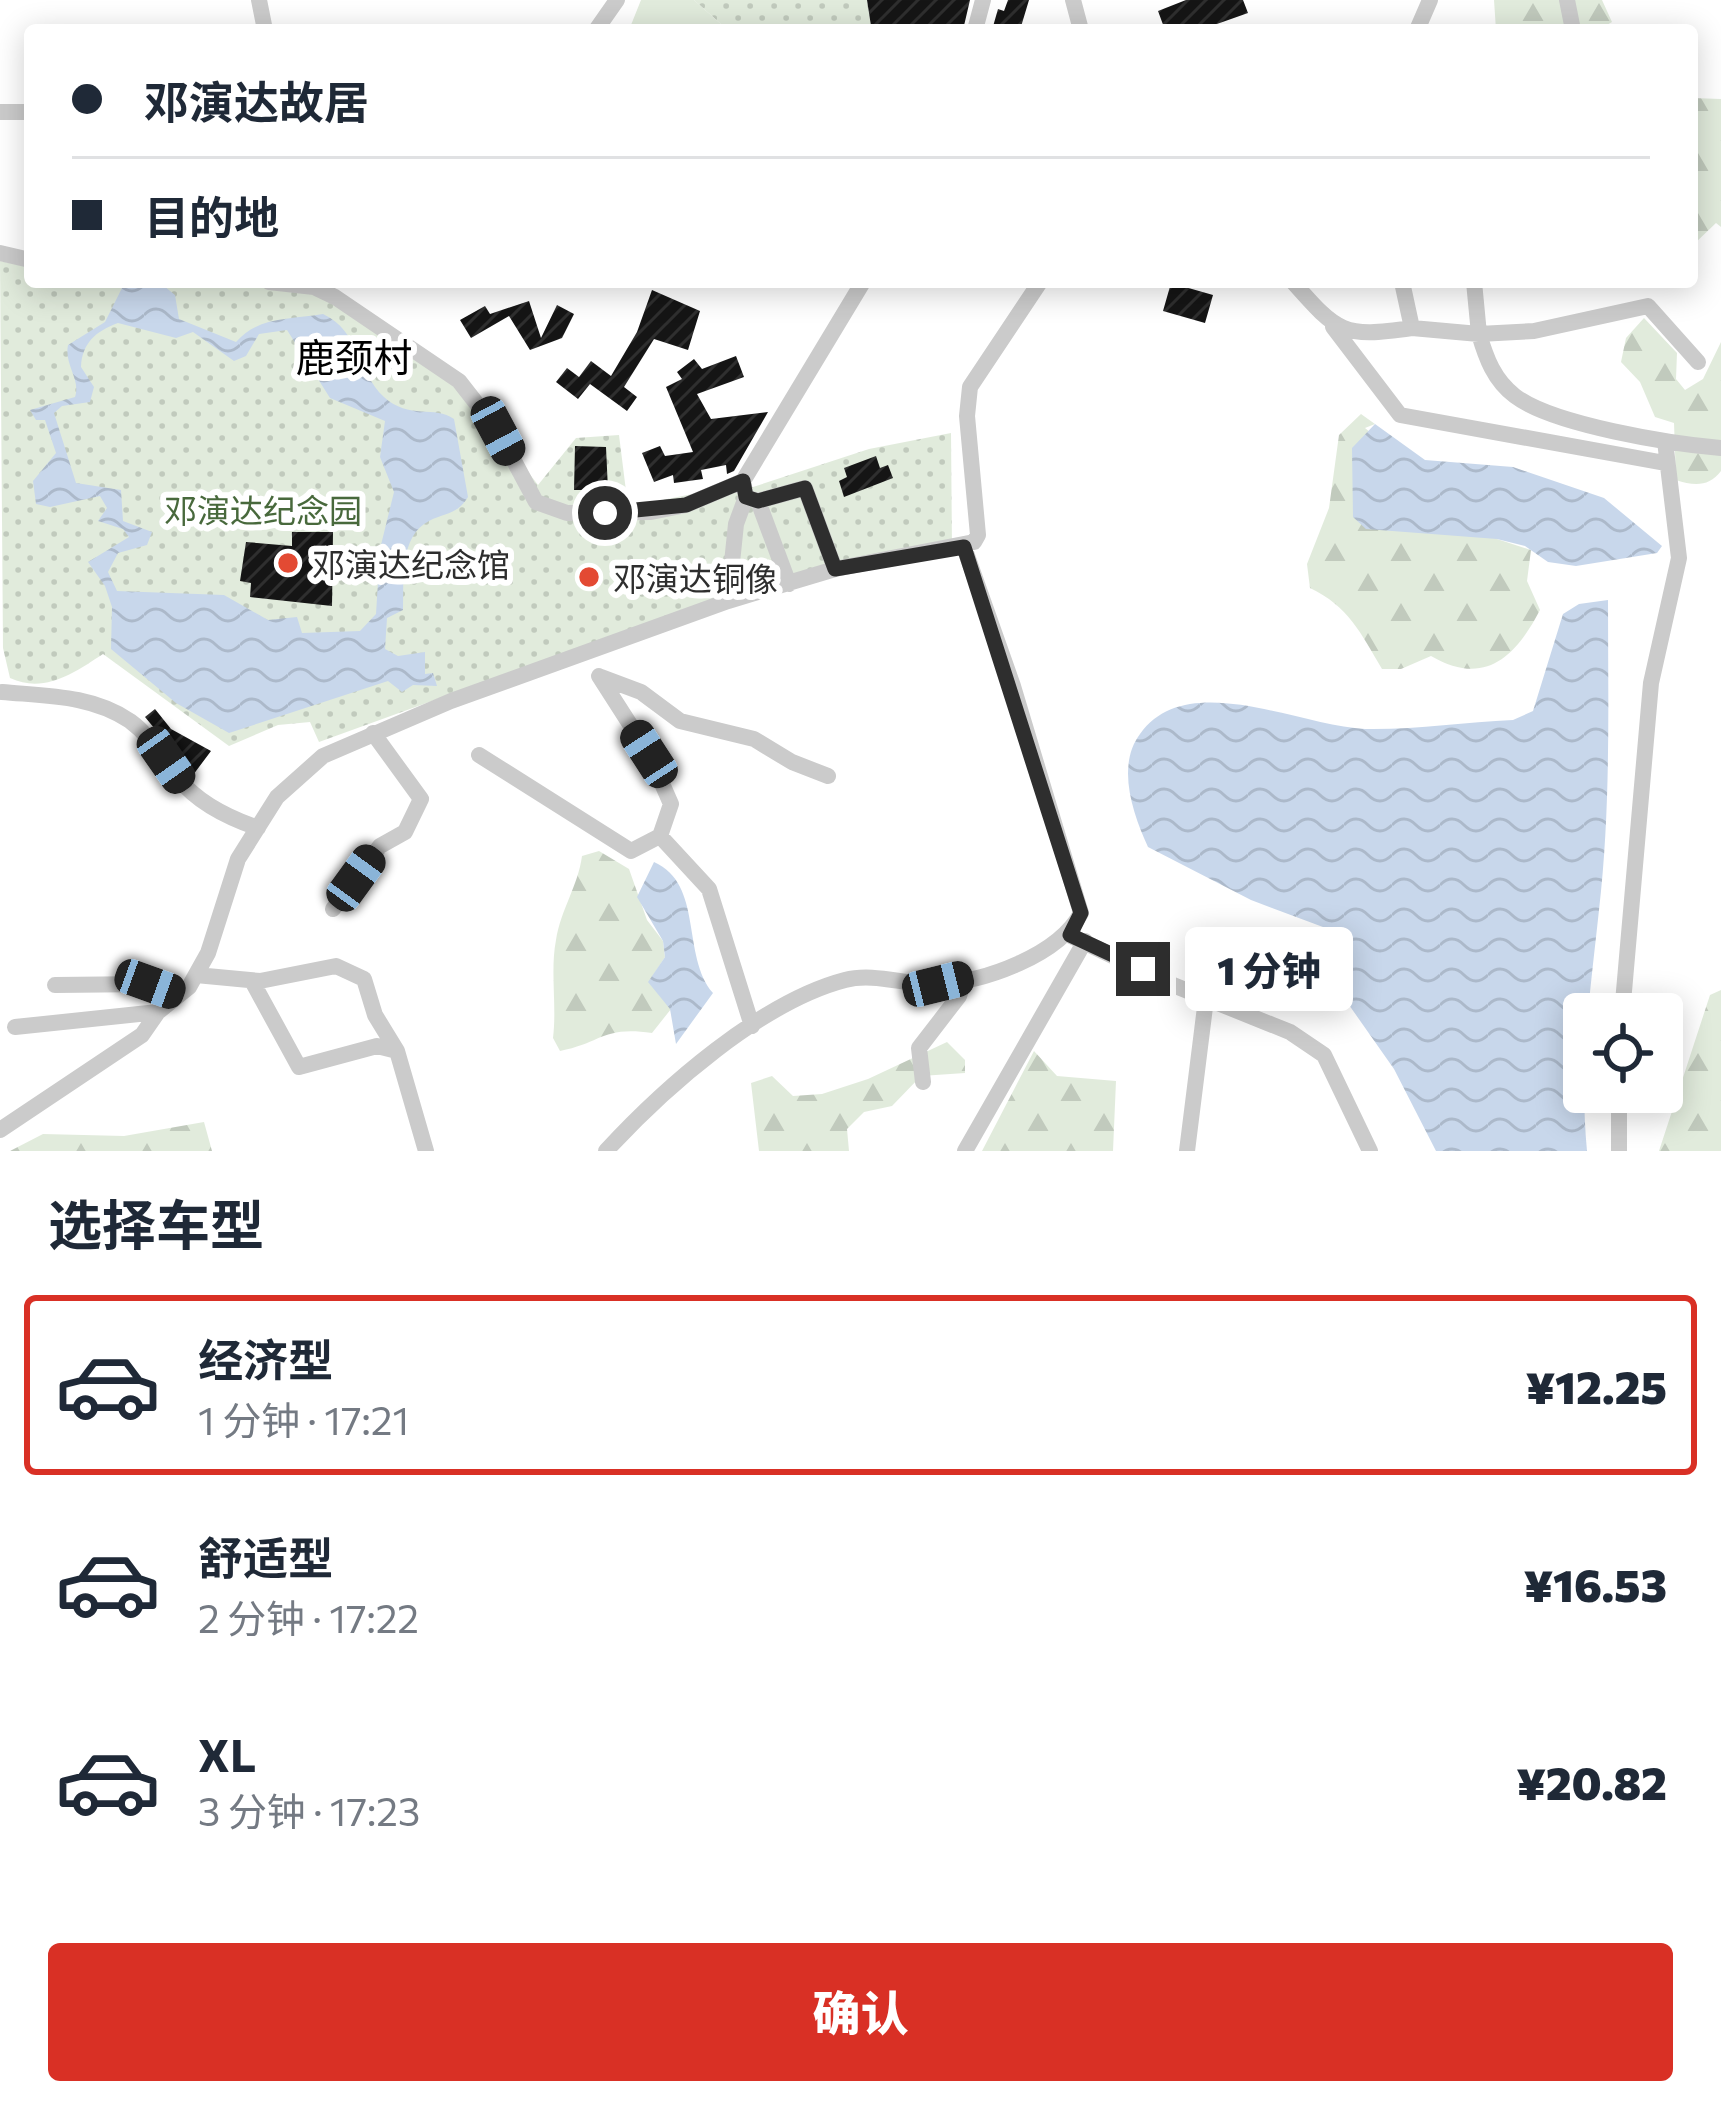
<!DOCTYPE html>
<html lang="zh">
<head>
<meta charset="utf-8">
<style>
  :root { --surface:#fff; --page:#f2f2f3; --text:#1f2937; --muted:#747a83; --line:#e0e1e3; --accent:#d93025 }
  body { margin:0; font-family:Commissioner,"Noto Sans SC",sans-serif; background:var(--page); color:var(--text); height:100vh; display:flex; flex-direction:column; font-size:45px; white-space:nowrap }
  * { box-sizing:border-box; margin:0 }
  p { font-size:39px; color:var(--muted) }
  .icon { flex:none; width:66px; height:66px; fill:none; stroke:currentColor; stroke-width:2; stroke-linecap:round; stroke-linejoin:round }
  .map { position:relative; height:1151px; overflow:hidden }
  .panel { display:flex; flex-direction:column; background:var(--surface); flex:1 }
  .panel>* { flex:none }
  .hud { position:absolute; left:24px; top:24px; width:1674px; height:264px; border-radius:12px; box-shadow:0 6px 30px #0003; display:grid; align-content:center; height:264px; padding:0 48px; background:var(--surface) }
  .controls { position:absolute; left:1563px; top:993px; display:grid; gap:24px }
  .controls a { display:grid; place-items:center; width:120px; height:120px; border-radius:12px; background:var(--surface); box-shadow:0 6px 30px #0003; font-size:60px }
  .end { position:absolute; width:54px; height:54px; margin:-27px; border:15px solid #2e2e2e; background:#fff; box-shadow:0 0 0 6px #fff }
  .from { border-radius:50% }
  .bubble { position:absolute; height:84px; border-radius:12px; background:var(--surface); box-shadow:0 6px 30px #0003; font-size:39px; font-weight:800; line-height:84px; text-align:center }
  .car { position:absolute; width:36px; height:72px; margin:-36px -18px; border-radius:15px; box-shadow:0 0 9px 3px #0007; background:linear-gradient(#222 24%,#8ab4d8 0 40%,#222 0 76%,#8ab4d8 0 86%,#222 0) }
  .hud b { display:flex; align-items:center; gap:42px; height:114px; font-size:45px }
  .hud b+b { border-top:3px solid var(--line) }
  .hud i { width:30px; height:30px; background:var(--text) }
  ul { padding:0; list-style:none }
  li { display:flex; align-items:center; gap:36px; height:180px; margin:0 24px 18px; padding:0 24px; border:6px solid transparent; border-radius:12px }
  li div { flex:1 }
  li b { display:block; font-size:45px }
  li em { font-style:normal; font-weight:800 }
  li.active { border-color:var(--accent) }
  li>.icon { width:108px; height:108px; stroke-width:1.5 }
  h2 { padding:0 48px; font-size:54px; line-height:144px }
  .action { display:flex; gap:24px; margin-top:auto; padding:24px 48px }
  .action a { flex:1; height:138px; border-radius:12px; background:var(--accent); color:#fff; font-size:48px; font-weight:800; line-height:138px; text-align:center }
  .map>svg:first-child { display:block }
  .grass { fill:url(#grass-dots) }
  .forest { fill:url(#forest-firs) }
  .pitch { fill:#e1ebdc }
  .water { fill:url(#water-waves); fill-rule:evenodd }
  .building { fill:url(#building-hatch) }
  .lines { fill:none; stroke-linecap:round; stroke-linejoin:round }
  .street { stroke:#cbcbcb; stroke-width:16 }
  .route { stroke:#2e2e2e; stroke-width:15 }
  .poi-dot { fill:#e34a33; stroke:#fff; stroke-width:4.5 }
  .labels { text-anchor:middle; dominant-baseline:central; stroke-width:12; stroke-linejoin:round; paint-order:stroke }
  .park-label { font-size:33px; fill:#48693c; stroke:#fff }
  .poi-label { font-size:33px; fill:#2e2e2e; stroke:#fff; text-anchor:start }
  .quarter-label { font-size:39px; fill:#000; stroke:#fff }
</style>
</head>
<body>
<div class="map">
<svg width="1721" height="1151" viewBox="0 0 1721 1151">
  <defs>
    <pattern id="grass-dots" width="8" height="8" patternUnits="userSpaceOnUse" patternTransform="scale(3)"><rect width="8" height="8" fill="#e1ebdc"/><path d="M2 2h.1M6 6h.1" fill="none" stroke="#c1cabd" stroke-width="1.8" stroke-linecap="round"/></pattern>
    <pattern id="forest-firs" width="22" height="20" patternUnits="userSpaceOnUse" patternTransform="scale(3)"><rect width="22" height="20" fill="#e1ebdc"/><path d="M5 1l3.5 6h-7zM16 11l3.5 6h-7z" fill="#c1cabd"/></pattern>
    <pattern id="water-waves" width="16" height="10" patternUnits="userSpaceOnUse" patternTransform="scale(3)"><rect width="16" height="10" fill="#c8d7eb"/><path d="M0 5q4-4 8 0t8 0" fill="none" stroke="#acb9ca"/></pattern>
    <pattern id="building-hatch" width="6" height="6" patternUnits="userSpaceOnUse" patternTransform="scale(3)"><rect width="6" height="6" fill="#151515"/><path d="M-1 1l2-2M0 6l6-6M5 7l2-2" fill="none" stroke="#2f2f2f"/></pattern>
  </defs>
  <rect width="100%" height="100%" fill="#fff"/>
  <path class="grass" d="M 694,0 L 867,0 L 871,26 L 913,30 L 720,30 L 722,25 Z
    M 0,261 L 30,267 L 30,282 L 258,282 L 320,293 L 459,381 L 538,485 L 576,438 L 619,435 L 628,507 L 722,488 L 753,487 L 869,449 L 951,433 L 952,548 L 716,598 L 319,742 L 310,722 L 278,725 L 229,746 L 103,654 C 74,673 44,694 10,678 L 3,648 Z"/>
  <path class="forest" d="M 1494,0 L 1602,0 L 1612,22 L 1598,30 L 1496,30 Z
    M 1692,98 L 1721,99 L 1721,227 L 1716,223 L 1692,246 Z
    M 1644,318 L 1677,353 L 1676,379 L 1685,390 L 1703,379 L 1721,342 L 1721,471 C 1709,487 1694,486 1676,480 L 1674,423 L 1655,417 L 1640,382 L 1621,362 L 1626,338 Z
    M 1361,414 L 1375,424 L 1365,428 L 1497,539 L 1531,550 L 1527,581 L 1540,610 C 1515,658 1484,687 1431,656 L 1401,669 L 1382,669 C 1361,633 1348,606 1310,588 L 1307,564 L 1329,508 L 1339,435 Z
    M 599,851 L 629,869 L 647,920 L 663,941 L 665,957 L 649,982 L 671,1009 L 652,1033 C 602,1026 602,1043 560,1051 L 553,1038 C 557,1006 550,971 556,940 C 561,909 578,886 582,856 Z
    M 1721,990 L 1721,1151 L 1659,1151 L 1710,995 Z
    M 947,1042 L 965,1060 L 965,1073 L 921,1076 L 892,1106 L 864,1112 L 847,1129 L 849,1151 L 759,1151 L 751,1083 L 772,1076 L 793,1096 L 822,1094 L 868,1079 Z
    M 1034,1051 L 1057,1076 L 1116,1081 L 1113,1151 L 982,1151 Z
    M 204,1122 L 212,1151 L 10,1151 L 43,1134 L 124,1136 Z"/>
  <path class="pitch" d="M 641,0 L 694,0 L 722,25 L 720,30 L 629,30 Z"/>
  <path class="water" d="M 125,282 L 164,286 L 175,295 L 179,319 L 236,342 C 259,316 289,320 323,314 C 360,331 357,372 384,397 C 409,420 435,405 454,419 L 468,497 C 457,515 446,512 429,521 C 399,536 404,581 403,610 L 387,618 L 385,649 L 398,656 L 425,652 L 425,674 L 433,673 L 437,686 L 413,685 L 402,692 L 388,681 L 229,733 L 176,703 L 111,649 L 112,607 L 105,586 L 88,562 L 129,537 L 123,529 L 98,521 L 107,508 L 100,496 L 50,507 L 36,504 L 33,481 L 56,453 L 45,420 L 36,420 L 30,410 L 75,397 C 81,379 64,365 68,345 L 105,322 ZM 118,323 L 176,338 L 193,332 L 234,361 L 246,356 L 259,334 L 287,330 L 330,398 L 385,421 L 380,457 L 394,492 L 380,549 L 376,614 L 360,631 L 302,633 L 297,617 L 268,620 L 224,595 L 117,591 L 108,572 L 118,553 L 147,545 L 152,532 L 123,521 L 121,490 L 76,483 L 54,413 L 62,406 L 90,402 L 94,387 L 81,367 C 82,343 96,331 118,323 Z
    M 1375,424 L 1425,460 L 1513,467 L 1604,498 L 1662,546 L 1657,553 L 1576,566 L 1548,562 L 1525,546 L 1497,539 L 1366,529 L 1353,517 L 1352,448 Z
    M 1608,600 C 1608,703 1611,807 1599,910 C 1590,995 1579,1067 1587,1151 L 1436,1151 L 1394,1069 L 1342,995 L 1339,950 L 1331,930 L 1251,900 L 1148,847 C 1133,814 1116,766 1140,734 C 1187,668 1299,726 1365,729 C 1414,730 1464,722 1513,720 L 1533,711 L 1563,614 L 1579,604 Z
    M 654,862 C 704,884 681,956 713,993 L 676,1044 L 670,1009 L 648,982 L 665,957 L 663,941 L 637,897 Z"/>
  <path class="building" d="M 867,0 L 970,0 L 963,30 L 871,26 Z
    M 1008,0 L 1029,0 L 1020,30 L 992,30 L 998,9 L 1004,11 Z
    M 1186,0 L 1243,0 L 1248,13 L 1200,30 L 1165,30 L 1158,11 Z
    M 1171,283 L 1213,295 L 1205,323 L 1163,311 Z
    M 652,290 L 700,311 L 688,350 L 654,339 L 624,387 L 637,397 L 627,411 L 590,384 L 578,399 L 556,382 L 567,368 L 579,377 L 591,361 L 611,376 L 637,332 Z
    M 529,301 L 541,338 L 557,305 L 574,314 L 562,338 L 530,350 L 509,316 L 471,338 L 460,320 L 485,306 L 490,314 Z
    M 736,356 L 744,377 L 697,394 L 711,419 L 768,412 L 734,471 L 727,474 L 726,465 L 701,470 L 703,479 L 674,483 L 673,475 L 654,482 L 642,453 L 660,446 L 665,456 L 693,452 L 666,387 L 682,379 L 677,372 L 694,359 L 702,369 Z
    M 575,446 L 606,447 L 608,490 L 574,490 Z
    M 876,456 L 880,468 L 888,465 L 893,478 L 844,497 L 839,481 L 847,477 L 844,468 Z
    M 292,532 L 333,532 L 332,606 L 250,597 L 251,583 L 240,581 L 246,542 L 292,546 Z
    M 155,709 L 171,729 L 211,751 L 193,775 L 145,717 Z"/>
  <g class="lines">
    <path class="street" d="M 259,0 L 265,30
      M 1073,0 L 1081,30
      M 1567,0 L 1573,30
      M 596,30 L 617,0
      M 975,30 L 983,0
      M 1417,30 L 1430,0
      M 0,112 L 30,112
      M 0,253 L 30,260
      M 269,282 L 314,287 L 335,297 L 459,381 L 498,431 L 536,502 L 567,513 L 651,512 L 686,505 L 743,481 L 863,282
      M 1293,282 C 1338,333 1343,338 1412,328
      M 1402,282 L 1412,328 L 1479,334 C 1486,358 1494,380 1515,396 C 1553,425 1672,444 1721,448
      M 1474,282 L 1479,334 L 1534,331 L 1648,306 L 1698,362
      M 1333,327 L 1400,415 L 1665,463
      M 743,481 L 746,497 L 758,501 L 789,584
      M 758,501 L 805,488 L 835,569
      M 728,601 L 736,524 L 746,497
      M 599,676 L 649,754 L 671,804 L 660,836 L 709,889 L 752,1026
      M 601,677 L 641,692 L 680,721 L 754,739 L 792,762 L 828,776
      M 2,692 C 46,696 92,695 130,721 C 152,737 162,759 179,779 C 198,803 229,818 258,828
      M 479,755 L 631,851 L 660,836
      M 333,909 L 380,846 L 405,832 L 421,799 L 373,733
      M 1069,935 L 1173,985 L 1290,1032 L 1324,1055 L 1370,1151
      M 196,975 L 260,981 L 336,966 L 364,979 L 375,1015 L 397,1051 L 426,1151
      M 252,981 L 299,1067 L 377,1046 L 397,1051
      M 55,985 L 150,984 L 179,995
      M 1622,1014 L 1651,683 L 1679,558 L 1665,441
      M 15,1027 L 158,1012
      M 923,1082 L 919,1048 L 959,996 L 965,977
      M 1619,1092 L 1619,1151
      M 0,1130 L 142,1035 L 158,1012 L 189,987 L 208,953 L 238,859 L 277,797 L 323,756 L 451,701 L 728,601 L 835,569 L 974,542 L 978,535 L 967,416 L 970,387 L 1040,282
      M 606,1151 C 664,1088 761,1002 845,980 C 875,972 908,986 937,984 C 985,982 1059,955 1081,913 L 1013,686 L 964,547
      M 965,1151 L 1085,941
      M 1187,1151 L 1206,999"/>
  </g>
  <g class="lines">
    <path class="route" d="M 605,513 L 686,505 L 743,481 L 746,497 L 758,501 L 805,488 L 835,569 L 964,547 L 1081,913 L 1070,935 L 1143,969"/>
  </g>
  <g class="poi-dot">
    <circle cx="288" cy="563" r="12"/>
    <circle cx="589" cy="577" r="12"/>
  </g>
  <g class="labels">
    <g class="park-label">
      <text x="263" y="509">邓演达纪念园</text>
    </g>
    <g class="poi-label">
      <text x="312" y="563">邓演达纪念馆</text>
      <text x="613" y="577">邓演达铜像</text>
    </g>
    <g class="quarter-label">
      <text x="354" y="356">鹿颈村</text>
    </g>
  </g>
</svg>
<div class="controls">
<a><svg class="icon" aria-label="locate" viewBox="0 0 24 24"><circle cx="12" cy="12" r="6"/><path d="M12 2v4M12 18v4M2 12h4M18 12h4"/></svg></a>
</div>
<i class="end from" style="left:605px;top:513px"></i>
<i class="end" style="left:1143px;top:969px"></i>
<div class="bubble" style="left:1185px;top:927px;width:168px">1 分钟</div>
<i class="car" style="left:498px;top:431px;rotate:152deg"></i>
<i class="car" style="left:649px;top:754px;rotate:327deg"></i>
<i class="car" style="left:166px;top:760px;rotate:145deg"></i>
<i class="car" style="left:356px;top:878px;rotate:36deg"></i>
<i class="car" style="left:150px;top:984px;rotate:110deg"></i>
<i class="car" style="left:938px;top:984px;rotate:76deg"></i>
<div class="hud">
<b><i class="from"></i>邓演达故居</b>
<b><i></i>目的地</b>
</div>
</div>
<section class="panel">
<h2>选择车型</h2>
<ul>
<li class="active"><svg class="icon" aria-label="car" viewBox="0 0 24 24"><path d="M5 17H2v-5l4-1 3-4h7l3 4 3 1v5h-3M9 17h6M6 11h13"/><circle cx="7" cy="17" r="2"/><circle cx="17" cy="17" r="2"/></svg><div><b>经济型</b><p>1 分钟 · 17:21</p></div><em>¥12.25</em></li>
<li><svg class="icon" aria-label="car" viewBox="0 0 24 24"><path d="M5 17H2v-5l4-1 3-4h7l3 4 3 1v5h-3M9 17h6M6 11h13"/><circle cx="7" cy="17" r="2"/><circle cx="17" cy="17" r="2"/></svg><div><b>舒适型</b><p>2 分钟 · 17:22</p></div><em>¥16.53</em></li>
<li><svg class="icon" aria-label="car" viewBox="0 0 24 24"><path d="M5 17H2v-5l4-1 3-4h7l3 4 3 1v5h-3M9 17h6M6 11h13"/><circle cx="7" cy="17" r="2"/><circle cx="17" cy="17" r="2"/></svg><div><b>XL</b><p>3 分钟 · 17:23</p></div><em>¥20.82</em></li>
</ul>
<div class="action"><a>确认</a></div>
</section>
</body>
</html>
